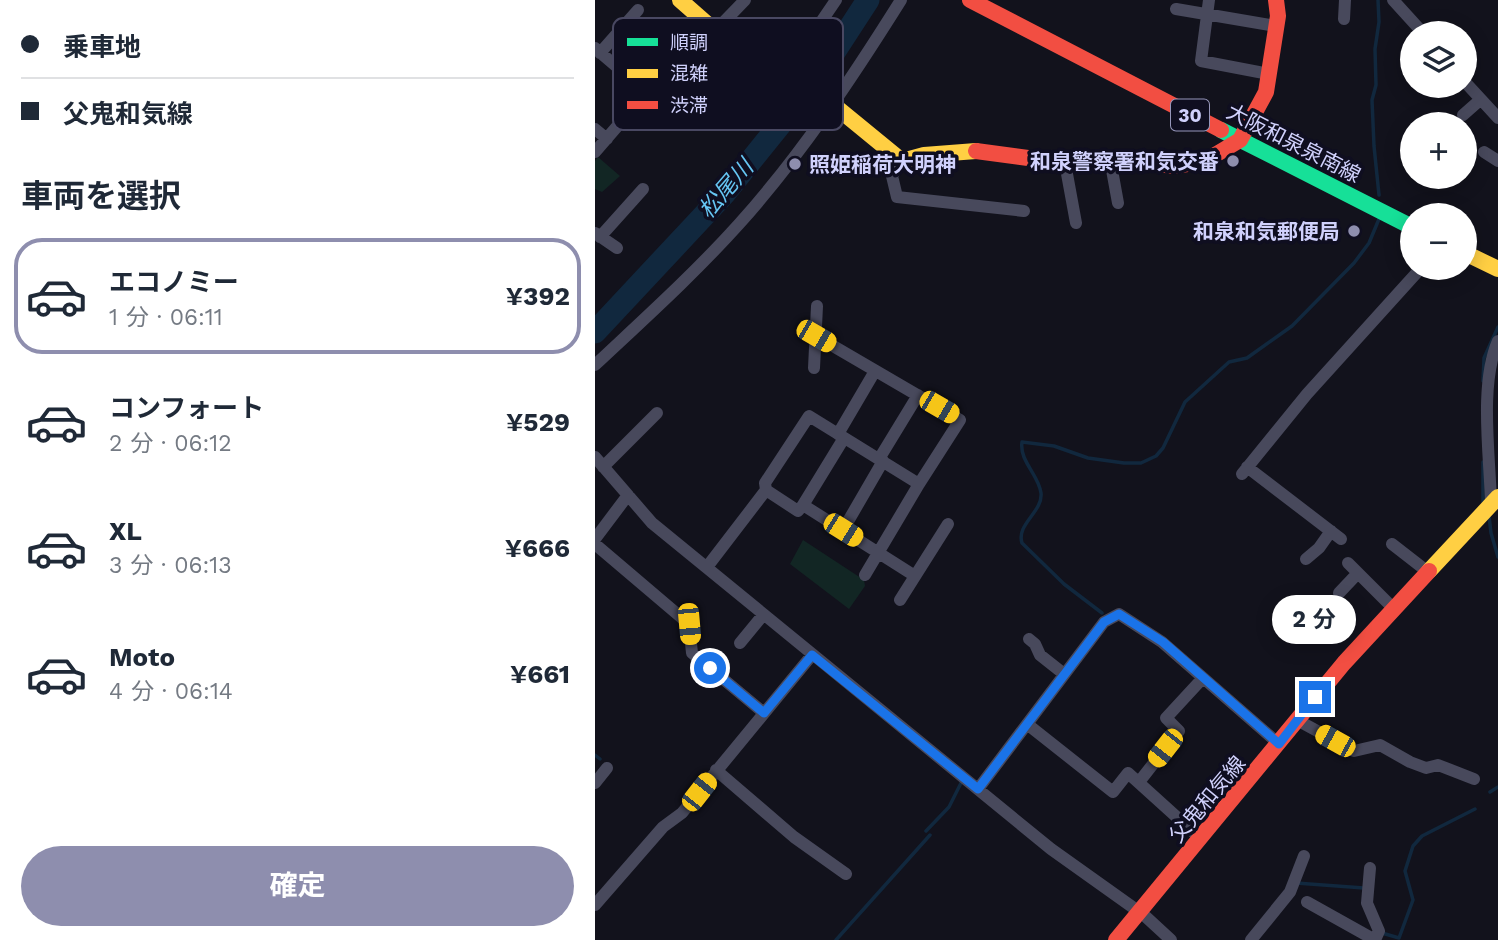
<!DOCTYPE html>
<html lang="ja">
<head>
<meta charset="utf-8">
<style>
  :root { --surface:#fff; --page:#f2f2f3; --text:#1f2937; --muted:#747a83; --line:#e0e1e3; --accent:#8e8eae }
  body { margin:0; font-family:"Work Sans","Noto Sans JP",sans-serif; background:var(--page); color:var(--text); height:100vh; display:flex; flex-direction:column; font-size:26px; white-space:nowrap }
  * { box-sizing:border-box; margin:0 }
  p { font-size:23px; color:var(--muted) }
  .icon { flex:none; width:38px; height:38px; fill:none; stroke:currentColor; stroke-width:2; stroke-linecap:round; stroke-linejoin:round }
  .map { position:relative; flex:1; overflow:hidden }
  .drawer { display:flex; flex-direction:column; background:var(--surface); width:595px }
  .drawer>* { flex:none }
  .banner { display:grid; align-content:center; height:154px; padding:0 21px; background:var(--surface) }
  .buttons { position:absolute; left:805px; top:21px; display:grid; gap:14px }
  .buttons a { display:grid; place-items:center; width:77px; height:77px; border-radius:50%; background:var(--surface); box-shadow:0 4px 18px #0003; font-size:35px }
  .end { position:absolute; width:32px; height:32px; margin:-16px; border:9px solid #1a73e8; background:#fff; box-shadow:0 0 0 4px #fff }
  .from { border-radius:50% }
  .bubble { position:absolute; height:49px; border-radius:24px; background:var(--surface); box-shadow:0 4px 18px #0003; font-size:23px; font-weight:700; line-height:49px; text-align:center }
  .car { position:absolute; width:21px; height:42px; margin:-21px -10px; border-radius:9px; box-shadow:0 0 5px 2px #0007; background:linear-gradient(#f5c518 24%,#345 0 40%,#f5c518 0 76%,#345 0 86%,#f5c518 0) }
  .banner b { display:flex; align-items:center; gap:24px; height:66px; font-size:26px }
  .banner b+b { border-top:2px solid var(--line) }
  .banner i { width:18px; height:18px; background:var(--text) }
  ul { padding:0; list-style:none }
  li { display:flex; align-items:center; gap:21px; height:116px; margin:0 14px 10px; padding:0 7px; border:4px solid transparent; border-radius:28px }
  li div { flex:1 }
  li b { display:block; font-size:26px }
  li em { font-style:normal; font-weight:700 }
  li.current { border-color:var(--accent) }
  li>.icon { width:63px; height:63px; stroke-width:1.5 }
  h2 { padding:0 21px; font-size:32px; line-height:84px }
  .button { display:flex; gap:14px; margin-top:auto; padding:14px 21px }
  .button a { flex:1; height:80px; border-radius:42px; background:var(--accent); color:#fff; font-size:28px; font-weight:700; line-height:80px; text-align:center }
  main { display:flex; flex:1; min-height:0 }
  .map>svg:first-child { display:block }
  .green { fill:#122624 }
  .lines { fill:none; stroke-linecap:round; stroke-linejoin:round }
  .stream { stroke:#11283e; stroke-width:3.5 }
  .river { stroke:#11283e; stroke-width:23 }
  .street { stroke:#48495c; stroke-width:12 }
  .fast { stroke:#16e098; stroke-width:16 }
  .slow { stroke:#ffcf43; stroke-width:16 }
  .jam { stroke:#f24e42; stroke-width:16 }
  .route { stroke:#1a73e8; stroke-width:9 }
  .poi-dot { fill:#8e8eae; stroke:#0f0e20; stroke-width:2.5 }
  .labels { text-anchor:middle; dominant-baseline:central; stroke-width:7; stroke-linejoin:round; paint-order:stroke }
  .shield { fill:#0f0e20; stroke:#9696ba; stroke-width:2 }
  .shield-label { font-size:19px; font-weight:bold; fill:#d0d1fc }
  .street-label { font-size:21px; fill:#d0d1fc; stroke:#0f0e20 }
  .poi-label { font-size:21px; font-weight:bold; fill:#d0d1fc; stroke:#0f0e20; text-anchor:end }
  .water-label { font-size:23px; font-style:italic; fill:#66c6f4; stroke:#0f0e20 }
  .key { fill:#0f0e20; stroke:#494862; stroke-width:2 }
  .key-label { font-size:19px; fill:#d0d1fc }
</style>
</head>
<body>
<main>
<section class="drawer">
<div class="banner">
<b><i class="from"></i>乗車地</b>
<b><i></i>父鬼和気線</b>
</div>
<h2>車両を選択</h2>
<ul>
<li class="current"><svg class="icon" aria-label="car" viewBox="0 0 24 24"><path d="M5 17H2v-5l4-1 3-4h7l3 4 3 1v5h-3M9 17h6M6 11h13"/><circle cx="7" cy="17" r="2"/><circle cx="17" cy="17" r="2"/></svg><div><b>エコノミー</b><p>1 分 · 06:11</p></div><em>¥392</em></li>
<li><svg class="icon" aria-label="car" viewBox="0 0 24 24"><path d="M5 17H2v-5l4-1 3-4h7l3 4 3 1v5h-3M9 17h6M6 11h13"/><circle cx="7" cy="17" r="2"/><circle cx="17" cy="17" r="2"/></svg><div><b>コンフォート</b><p>2 分 · 06:12</p></div><em>¥529</em></li>
<li><svg class="icon" aria-label="car" viewBox="0 0 24 24"><path d="M5 17H2v-5l4-1 3-4h7l3 4 3 1v5h-3M9 17h6M6 11h13"/><circle cx="7" cy="17" r="2"/><circle cx="17" cy="17" r="2"/></svg><div><b>XL</b><p>3 分 · 06:13</p></div><em>¥666</em></li>
<li><svg class="icon" aria-label="car" viewBox="0 0 24 24"><path d="M5 17H2v-5l4-1 3-4h7l3 4 3 1v5h-3M9 17h6M6 11h13"/><circle cx="7" cy="17" r="2"/><circle cx="17" cy="17" r="2"/></svg><div><b>Moto</b><p>4 分 · 06:14</p></div><em>¥661</em></li>
</ul>
<div class="button"><a>確定</a></div>
</section>
<div class="map">
<svg width="903" height="940" viewBox="0 0 903 940">
  <rect width="100%" height="100%" fill="#12121c"/>
  <path class="green" d="M 3,157 L 25,176 L 7,192 L 0,189 L 0,161 Z
    M 208,540 L 269,580 L 270,586 L 254,609 L 195,564 Z"/>
  <g class="lines">
    <path class="stream" d="M 783,0 L 784,22 L 780,49 L 781,85 L 777,100 L 779,146 L 784,195
      M 888,381 L 889,358 L 903,327
      M 888,462 L 888,502
      M 894,516 L 896,533 L 903,557
      M 507,613 L 469,584 L 427,543 C 421,524 448,512 446,493 C 444,475 424,461 427,442 L 459,446 L 493,458 L 529,463 L 546,463 L 561,456 L 568,448 L 590,402 L 634,362 L 652,358 L 697,326 L 759,263 L 774,243 L 784,219
      M 0,755 L 5,759
      M 895,792 L 903,787
      M 331,831 L 354,807 L 367,781
      M 701,883 L 769,888
      M 787,933 L 804,938 L 818,900 L 810,871 L 818,846 L 827,836 L 880,809
      M 241,940 L 335,835"/>
    <path class="river" d="M 0,332 L 129,194 L 221,80 L 273,0"/>
    <path class="street" d="M 614,0 L 606,61 L 674,74
      M 798,0 L 828,33
      M 581,9 L 681,26
      M 749,19 L 750,0
      M 121,30 L 150,0
      M 0,48 L 76,113
      M 5,53 L 43,10
      M 870,82 L 903,118
      M 167,109 L 241,0
      M 868,115 L 885,100
      M 0,129 L 12,139
      M 0,152 L 97,40
      M 889,152 L 903,161
      M 515,159 L 523,203
      M 307,161 L 297,176 L 302,197 L 429,211
      M 470,163 L 481,223
      M 0,233 L 22,248
      M 5,237 L 48,189
      M 221,336 L 365,420 L 324,484
      M 0,365 C 49,319 99,274 144,224 C 206,155 257,78 306,0
      M 219,368 L 222,306
      M 243,434 L 280,371
      M 0,457 L 57,523 L 456,849 L 550,916 L 576,940
      M 284,459 L 323,395
      M 8,467 L 62,413
      M 652,467 L 746,539
      M 647,474 L 712,394 L 826,268
      M 171,490 L 203,511 L 208,505 L 320,576
      M 896,504 C 895,456 884,385 903,341
      M 208,505 L 249,438
      M 248,530 L 288,461
      M 0,539 L 33,495
      M 0,544 L 94,624 L 97,653 L 169,713
      M 797,544 L 833,572
      M 711,559 L 724,548 L 736,531
      M 753,563 L 799,609
      M 112,567 L 171,490 L 170,483 L 214,416 L 324,484 L 270,575
      M 744,593 L 762,574
      M 305,600 L 353,524
      M 434,639 L 440,644 L 445,655 L 469,674
      M 145,643 L 168,615
      M 702,720 L 759,751 L 785,745 L 815,762 L 831,768 L 843,765 L 879,779
      M 432,724 L 518,792 L 533,773 L 606,839
      M 121,770 L 199,837 L 251,874
      M 544,782 L 584,731 L 571,718 L 607,679
      M 0,783 L 12,768
      M 383,789 L 509,622 L 524,614 L 567,642 L 684,744
      M 712,902 L 780,940 L 784,931 L 772,903 L 775,868
      M 0,905 L 68,827 L 87,813 L 217,655
      M 656,940 L 695,892 L 709,856"/>
    <path class="fast" d="M 626,130 L 817,227"/>
    <path class="slow" d="M 85,0 L 143,51 L 235,102 L 307,161 L 329,155 L 381,151
      M 870,253 L 903,269
      M 834,571 L 903,497"/>
    <path class="jam" d="M 375,0 L 626,130
      M 381,151 L 470,163 L 515,159 L 580,166 L 610,161 L 645,140 L 671,92 L 683,16 L 681,0
      M 521,940 L 749,663 L 834,571"/>
  </g>
  <g class="lines">
    <path class="route" d="M 115,668 L 169,713 L 217,655 L 383,789 L 509,622 L 524,614 L 568,642 L 684,744 L 720,697"/>
  </g>
  <g class="poi-dot">
    <circle cx="638" cy="161" r="7"/>
    <circle cx="200" cy="164" r="7"/>
    <circle cx="759" cy="231" r="7"/>
  </g>
  <g class="labels">
    <rect class="shield" x="576" y="99.5" width="38" height="31" rx="5"/>
    <g class="shield-label">
      <text x="595" y="115">30</text>
    </g>
    <g class="street-label">
      <text transform="translate(699 143) rotate(27)">大阪和泉泉南線</text>
      <text transform="translate(612 799) rotate(-50)">父鬼和気線</text>
    </g>
    <g class="poi-label">
      <text x="624" y="161">和泉警察署和気交番</text>
      <text x="214" y="164" text-anchor="start">照姫稲荷大明神</text>
      <text x="745" y="231">和泉和気郵便局</text>
    </g>
    <g class="water-label">
      <text transform="translate(131 189) rotate(-49)">松尾川</text>
    </g>
  </g>
  <rect x="18" y="18" width="230" height="112" rx="10" class="key"/>
  <rect x="32" y="38" width="31" height="8" fill="#16e098"/>
  <rect x="32" y="69" width="31" height="9" fill="#ffcf43"/>
  <rect x="32" y="101" width="31" height="8" fill="#f24e42"/>
  <g class="key-label">
    <text x="75" y="49">順調</text>
    <text x="75" y="80">混雑</text>
    <text x="75" y="112">渋滞</text>
  </g>
</svg>
<div class="buttons">
<a><svg class="icon" aria-label="layers" viewBox="0 0 24 24"><path d="M12 4l9 5-9 5-9-5zM3 14l9 5 9-5"/></svg></a>
<a>+</a>
<a>−</a>
</div>
<i class="end from" style="left:115px;top:668px"></i>
<i class="end" style="left:720px;top:697px"></i>
<div class="bubble" style="left:677px;top:595px;width:84px">2 分</div>
<i class="car" style="left:221px;top:336px;rotate:120deg"></i>
<i class="car" style="left:344px;top:407px;rotate:120deg"></i>
<i class="car" style="left:248px;top:530px;rotate:122deg"></i>
<i class="car" style="left:94px;top:624px;rotate:175deg"></i>
<i class="car" style="left:740px;top:741px;rotate:299deg"></i>
<i class="car" style="left:570px;top:748px;rotate:218deg"></i>
<i class="car" style="left:104px;top:792px;rotate:38deg"></i>
</div>
</main>
</body>
</html>
